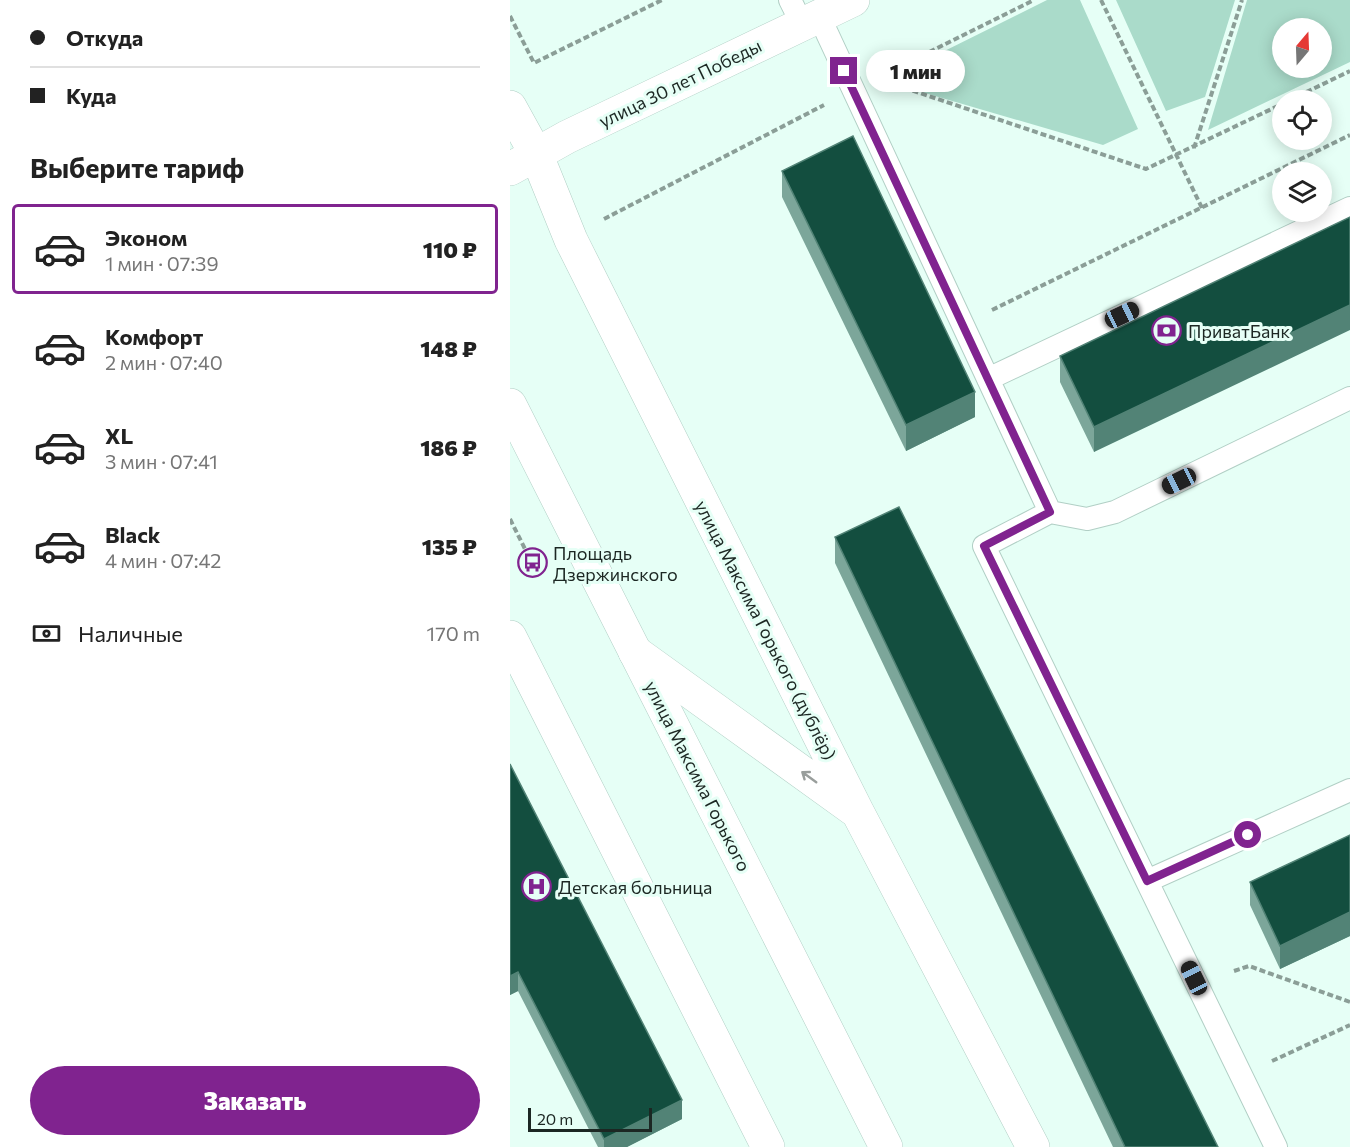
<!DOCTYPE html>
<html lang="ru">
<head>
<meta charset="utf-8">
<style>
  :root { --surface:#fff; --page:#f2f2f2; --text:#222; --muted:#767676; --line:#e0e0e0; --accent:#80238f }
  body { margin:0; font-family:Commissioner,sans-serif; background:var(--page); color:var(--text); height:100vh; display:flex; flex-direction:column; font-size:22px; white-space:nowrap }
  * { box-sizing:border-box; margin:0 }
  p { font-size:20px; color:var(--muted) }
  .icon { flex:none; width:33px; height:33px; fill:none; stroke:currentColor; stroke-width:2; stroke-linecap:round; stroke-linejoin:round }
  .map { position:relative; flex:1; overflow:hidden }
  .drawer { display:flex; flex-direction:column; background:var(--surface); width:510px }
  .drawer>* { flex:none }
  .top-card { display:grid; align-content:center; height:132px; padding:0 30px; background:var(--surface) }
  .needle { width:39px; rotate:19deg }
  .fabs { position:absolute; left:762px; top:18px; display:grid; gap:12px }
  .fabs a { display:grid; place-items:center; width:60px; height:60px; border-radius:50%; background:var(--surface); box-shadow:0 3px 15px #0003; font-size:30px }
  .scale { position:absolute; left:18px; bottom:15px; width:124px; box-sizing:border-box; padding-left:6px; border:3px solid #1c2723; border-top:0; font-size:16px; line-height:21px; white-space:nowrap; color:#1c2723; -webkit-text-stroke:4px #e6fff6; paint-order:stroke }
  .end { position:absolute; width:27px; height:27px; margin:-14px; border:8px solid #80238f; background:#fff; box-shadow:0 0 0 3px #fff }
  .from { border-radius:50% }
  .bubble { position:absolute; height:42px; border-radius:21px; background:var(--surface); box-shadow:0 3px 15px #0003; font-size:20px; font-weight:800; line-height:42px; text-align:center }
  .car { position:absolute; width:18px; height:36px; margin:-18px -9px; border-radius:8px; box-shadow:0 0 4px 2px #0007; background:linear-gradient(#222 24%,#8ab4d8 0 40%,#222 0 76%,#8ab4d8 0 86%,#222 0) }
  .top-card b { display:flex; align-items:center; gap:21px; height:57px; font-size:22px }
  .top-card b+b { border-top:2px solid var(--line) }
  .top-card i { width:15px; height:15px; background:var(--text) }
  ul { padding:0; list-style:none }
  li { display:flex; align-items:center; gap:18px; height:90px; margin:0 12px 9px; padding:0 18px; border:3px solid transparent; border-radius:6px }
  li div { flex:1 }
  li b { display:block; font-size:22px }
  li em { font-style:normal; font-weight:800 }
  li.current { border-color:var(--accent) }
  li>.icon { width:54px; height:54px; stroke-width:1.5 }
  h2 { padding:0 30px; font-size:27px; line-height:72px }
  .pay { display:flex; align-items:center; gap:15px; height:66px; padding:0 30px; font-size:22px }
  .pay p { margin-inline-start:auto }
  .primary-button { display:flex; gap:12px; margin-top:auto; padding:12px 30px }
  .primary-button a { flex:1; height:69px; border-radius:36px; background:var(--accent); color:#fff; font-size:24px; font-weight:800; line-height:69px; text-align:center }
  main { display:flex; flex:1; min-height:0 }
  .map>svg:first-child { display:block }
  .green { fill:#aadbca; fill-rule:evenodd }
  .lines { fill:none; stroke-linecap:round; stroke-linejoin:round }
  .lane-casing { stroke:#b1cfc5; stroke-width:24 }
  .street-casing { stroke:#b1cfc5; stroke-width:34 }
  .secondary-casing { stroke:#b1cfc5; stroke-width:34 }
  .path { stroke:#8b9e97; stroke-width:4; stroke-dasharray:6 3; stroke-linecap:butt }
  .lane { stroke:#fff; stroke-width:22 }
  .street { stroke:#fff; stroke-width:33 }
  .secondary { stroke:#fff; stroke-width:33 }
  .wall { fill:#7ca69a }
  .shaded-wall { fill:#528376 }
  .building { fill:#134e3f; stroke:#528376; stroke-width:1.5 }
  .oneway { stroke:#999e9c }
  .route { stroke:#80238f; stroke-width:8 }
  .labels { text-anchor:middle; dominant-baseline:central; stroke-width:6; stroke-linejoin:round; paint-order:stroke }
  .street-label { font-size:18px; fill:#1c2723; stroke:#e6fff6 }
  .poi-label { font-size:18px; fill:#1c2723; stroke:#e6fff6; text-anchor:start }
</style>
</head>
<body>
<main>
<section class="drawer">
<div class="top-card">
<b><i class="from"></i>Откуда</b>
<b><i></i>Куда</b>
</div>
<h2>Выберите тариф</h2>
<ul>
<li class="current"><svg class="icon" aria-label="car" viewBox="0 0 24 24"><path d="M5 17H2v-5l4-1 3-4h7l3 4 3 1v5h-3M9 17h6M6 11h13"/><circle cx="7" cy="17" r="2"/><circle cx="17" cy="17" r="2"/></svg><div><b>Эконом</b><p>1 мин · 07:39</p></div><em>110 ₽</em></li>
<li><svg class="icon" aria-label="car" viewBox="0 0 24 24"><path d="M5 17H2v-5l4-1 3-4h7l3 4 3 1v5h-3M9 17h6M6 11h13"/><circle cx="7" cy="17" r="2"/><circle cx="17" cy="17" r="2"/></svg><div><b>Комфорт</b><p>2 мин · 07:40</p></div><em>148 ₽</em></li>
<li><svg class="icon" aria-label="car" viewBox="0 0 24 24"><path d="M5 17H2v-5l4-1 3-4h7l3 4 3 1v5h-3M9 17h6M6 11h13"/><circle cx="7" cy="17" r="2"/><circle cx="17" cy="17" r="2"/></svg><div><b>XL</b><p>3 мин · 07:41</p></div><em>186 ₽</em></li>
<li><svg class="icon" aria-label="car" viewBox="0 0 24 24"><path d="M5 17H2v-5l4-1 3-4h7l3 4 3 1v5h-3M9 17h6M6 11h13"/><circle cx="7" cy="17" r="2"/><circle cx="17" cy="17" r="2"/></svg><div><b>Black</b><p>4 мин · 07:42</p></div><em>135 ₽</em></li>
</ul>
<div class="pay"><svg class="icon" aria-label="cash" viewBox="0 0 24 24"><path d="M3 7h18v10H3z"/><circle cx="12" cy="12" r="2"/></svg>Наличные<p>170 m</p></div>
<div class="primary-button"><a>Заказать</a></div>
</section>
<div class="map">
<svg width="840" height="1147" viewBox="0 0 840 1147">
  <rect width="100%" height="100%" fill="#e6fff6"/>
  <path class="green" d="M 537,0 L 570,0 L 628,129 L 593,145 L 374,81 Z
    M 606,0 L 725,0 L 695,97 L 656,111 Z
    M 737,0 L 840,0 L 840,62 L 698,130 ZM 812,28 L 812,68 L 772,68 L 772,28 Z"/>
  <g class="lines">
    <defs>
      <path id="lane" d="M 280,0 L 292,24
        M 309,16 L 540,512 L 474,546 L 766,1147
        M 478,379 L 840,208
        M 540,512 L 577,519 L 605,512 L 840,398
        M 637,881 L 840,790"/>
      <path id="street" d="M 0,107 L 27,156 L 61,240 L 347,811 L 523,1147
        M 0,637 L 258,1147
        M 125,652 L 343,809"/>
      <path id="secondary" d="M 0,169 L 57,137 L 343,0
        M 0,405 L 376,1147"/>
    </defs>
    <use href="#lane" class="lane-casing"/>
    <use href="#street" class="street-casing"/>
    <use href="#secondary" class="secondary-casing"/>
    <path class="path" d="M 591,0 L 692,208
      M 0,16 L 24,63 L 152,0
      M 371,76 L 524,0
      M 377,82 L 636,169 L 772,104
      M 780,100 L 840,71
      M 684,148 L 732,0
      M 94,219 L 314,105
      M 482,310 L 840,135
      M 0,519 L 22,563
      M 724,971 L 739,966 L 840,1002
      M 762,1061 L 840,1025"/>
    <use href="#lane" class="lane"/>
    <use href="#street" class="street"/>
    <use href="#secondary" class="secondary"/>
  </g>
  <path class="wall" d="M 272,171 L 465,417 L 396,451 L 272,197 Z
    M 840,217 L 584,452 L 550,382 L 550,356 Z
    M 325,537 L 708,1147 L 603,1147 L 325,563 Z
    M 0,764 L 172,1119 L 117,1147 L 88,1147 L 8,991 L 0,995 Z
    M 840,835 L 840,936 L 770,969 L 740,905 L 740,882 Z"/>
  <path class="shaded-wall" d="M 840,305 L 840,330 L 584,452 L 584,427 Z
    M 465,392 L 465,417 L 396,451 L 396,425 Z
    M 840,912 L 840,936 L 770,969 L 770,946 Z
    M 8,972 L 8,991 L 0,995 L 0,976 Z
    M 172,1100 L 172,1119 L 117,1147 L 94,1147 L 94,1139 Z"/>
  <path class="building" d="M 343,136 L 465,392 L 396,425 L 272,171 Z
    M 840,217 L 840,305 L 584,427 L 550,356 Z
    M 389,507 L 708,1147 L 615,1147 L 325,537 Z
    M 0,764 L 172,1100 L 94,1139 L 8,972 L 0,976 Z
    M 840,835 L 840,912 L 770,946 L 740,882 Z"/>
  <defs><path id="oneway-shaft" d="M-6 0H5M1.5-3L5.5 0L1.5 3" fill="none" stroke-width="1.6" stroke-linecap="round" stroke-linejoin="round" transform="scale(1.5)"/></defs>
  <use class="oneway" href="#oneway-shaft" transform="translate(299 777) rotate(-144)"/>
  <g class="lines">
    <path class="route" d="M 334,71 L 540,512 L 474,546 L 637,881 L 738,835"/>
  </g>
  <defs>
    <symbol id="bank-ring" viewBox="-11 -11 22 22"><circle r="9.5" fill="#e6fff6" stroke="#80238f" stroke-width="1.5"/><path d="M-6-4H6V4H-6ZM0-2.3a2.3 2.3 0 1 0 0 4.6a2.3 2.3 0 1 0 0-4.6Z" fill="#80238f"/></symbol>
    <symbol id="bus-ring" viewBox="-11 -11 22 22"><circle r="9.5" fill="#e6fff6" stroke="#80238f" stroke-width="1.5"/><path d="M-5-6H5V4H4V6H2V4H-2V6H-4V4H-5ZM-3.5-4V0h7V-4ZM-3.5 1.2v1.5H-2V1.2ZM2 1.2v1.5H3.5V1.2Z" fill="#80238f"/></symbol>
    <symbol id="hospital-ring" viewBox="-11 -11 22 22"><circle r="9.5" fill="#e6fff6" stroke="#80238f" stroke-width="1.5"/><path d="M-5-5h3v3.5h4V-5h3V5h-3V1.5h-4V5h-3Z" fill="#80238f"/></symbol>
  </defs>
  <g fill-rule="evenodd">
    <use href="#bank-ring" x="640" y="314" width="33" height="33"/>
    <use href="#bus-ring" x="6" y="546" width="33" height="33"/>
    <use href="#hospital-ring" x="10" y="870" width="33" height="33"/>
  </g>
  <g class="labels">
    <g class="street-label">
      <text transform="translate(170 83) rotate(-26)">улица 30 лет Победы</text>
      <text transform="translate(256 630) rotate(63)">улица Максима Горького (дублёр)</text>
      <text transform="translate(188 776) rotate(63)">улица Максима Горького</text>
    </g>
    <g class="poi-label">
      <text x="678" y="331">ПриватБанк</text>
      <text x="43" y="553">Площадь<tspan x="43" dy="21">Дзержинского</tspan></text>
      <text x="48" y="887">Детская больница</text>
    </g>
  </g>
</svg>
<div class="fabs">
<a><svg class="needle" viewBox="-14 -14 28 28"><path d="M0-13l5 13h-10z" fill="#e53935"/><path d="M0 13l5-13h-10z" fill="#767676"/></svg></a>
<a><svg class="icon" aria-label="locate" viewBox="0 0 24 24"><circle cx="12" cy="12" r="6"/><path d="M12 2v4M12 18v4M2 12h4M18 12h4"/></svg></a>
<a><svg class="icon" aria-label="layers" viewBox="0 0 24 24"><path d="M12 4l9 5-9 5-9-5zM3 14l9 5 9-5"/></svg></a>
</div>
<div class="scale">20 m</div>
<i class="end from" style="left:738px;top:835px"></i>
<i class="end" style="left:334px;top:71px"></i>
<div class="bubble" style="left:356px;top:50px;width:99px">1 мин</div>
<i class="car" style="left:612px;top:315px;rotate:65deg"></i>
<i class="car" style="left:669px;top:481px;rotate:244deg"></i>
<i class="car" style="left:684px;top:978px;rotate:334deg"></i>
</div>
</main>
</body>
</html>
